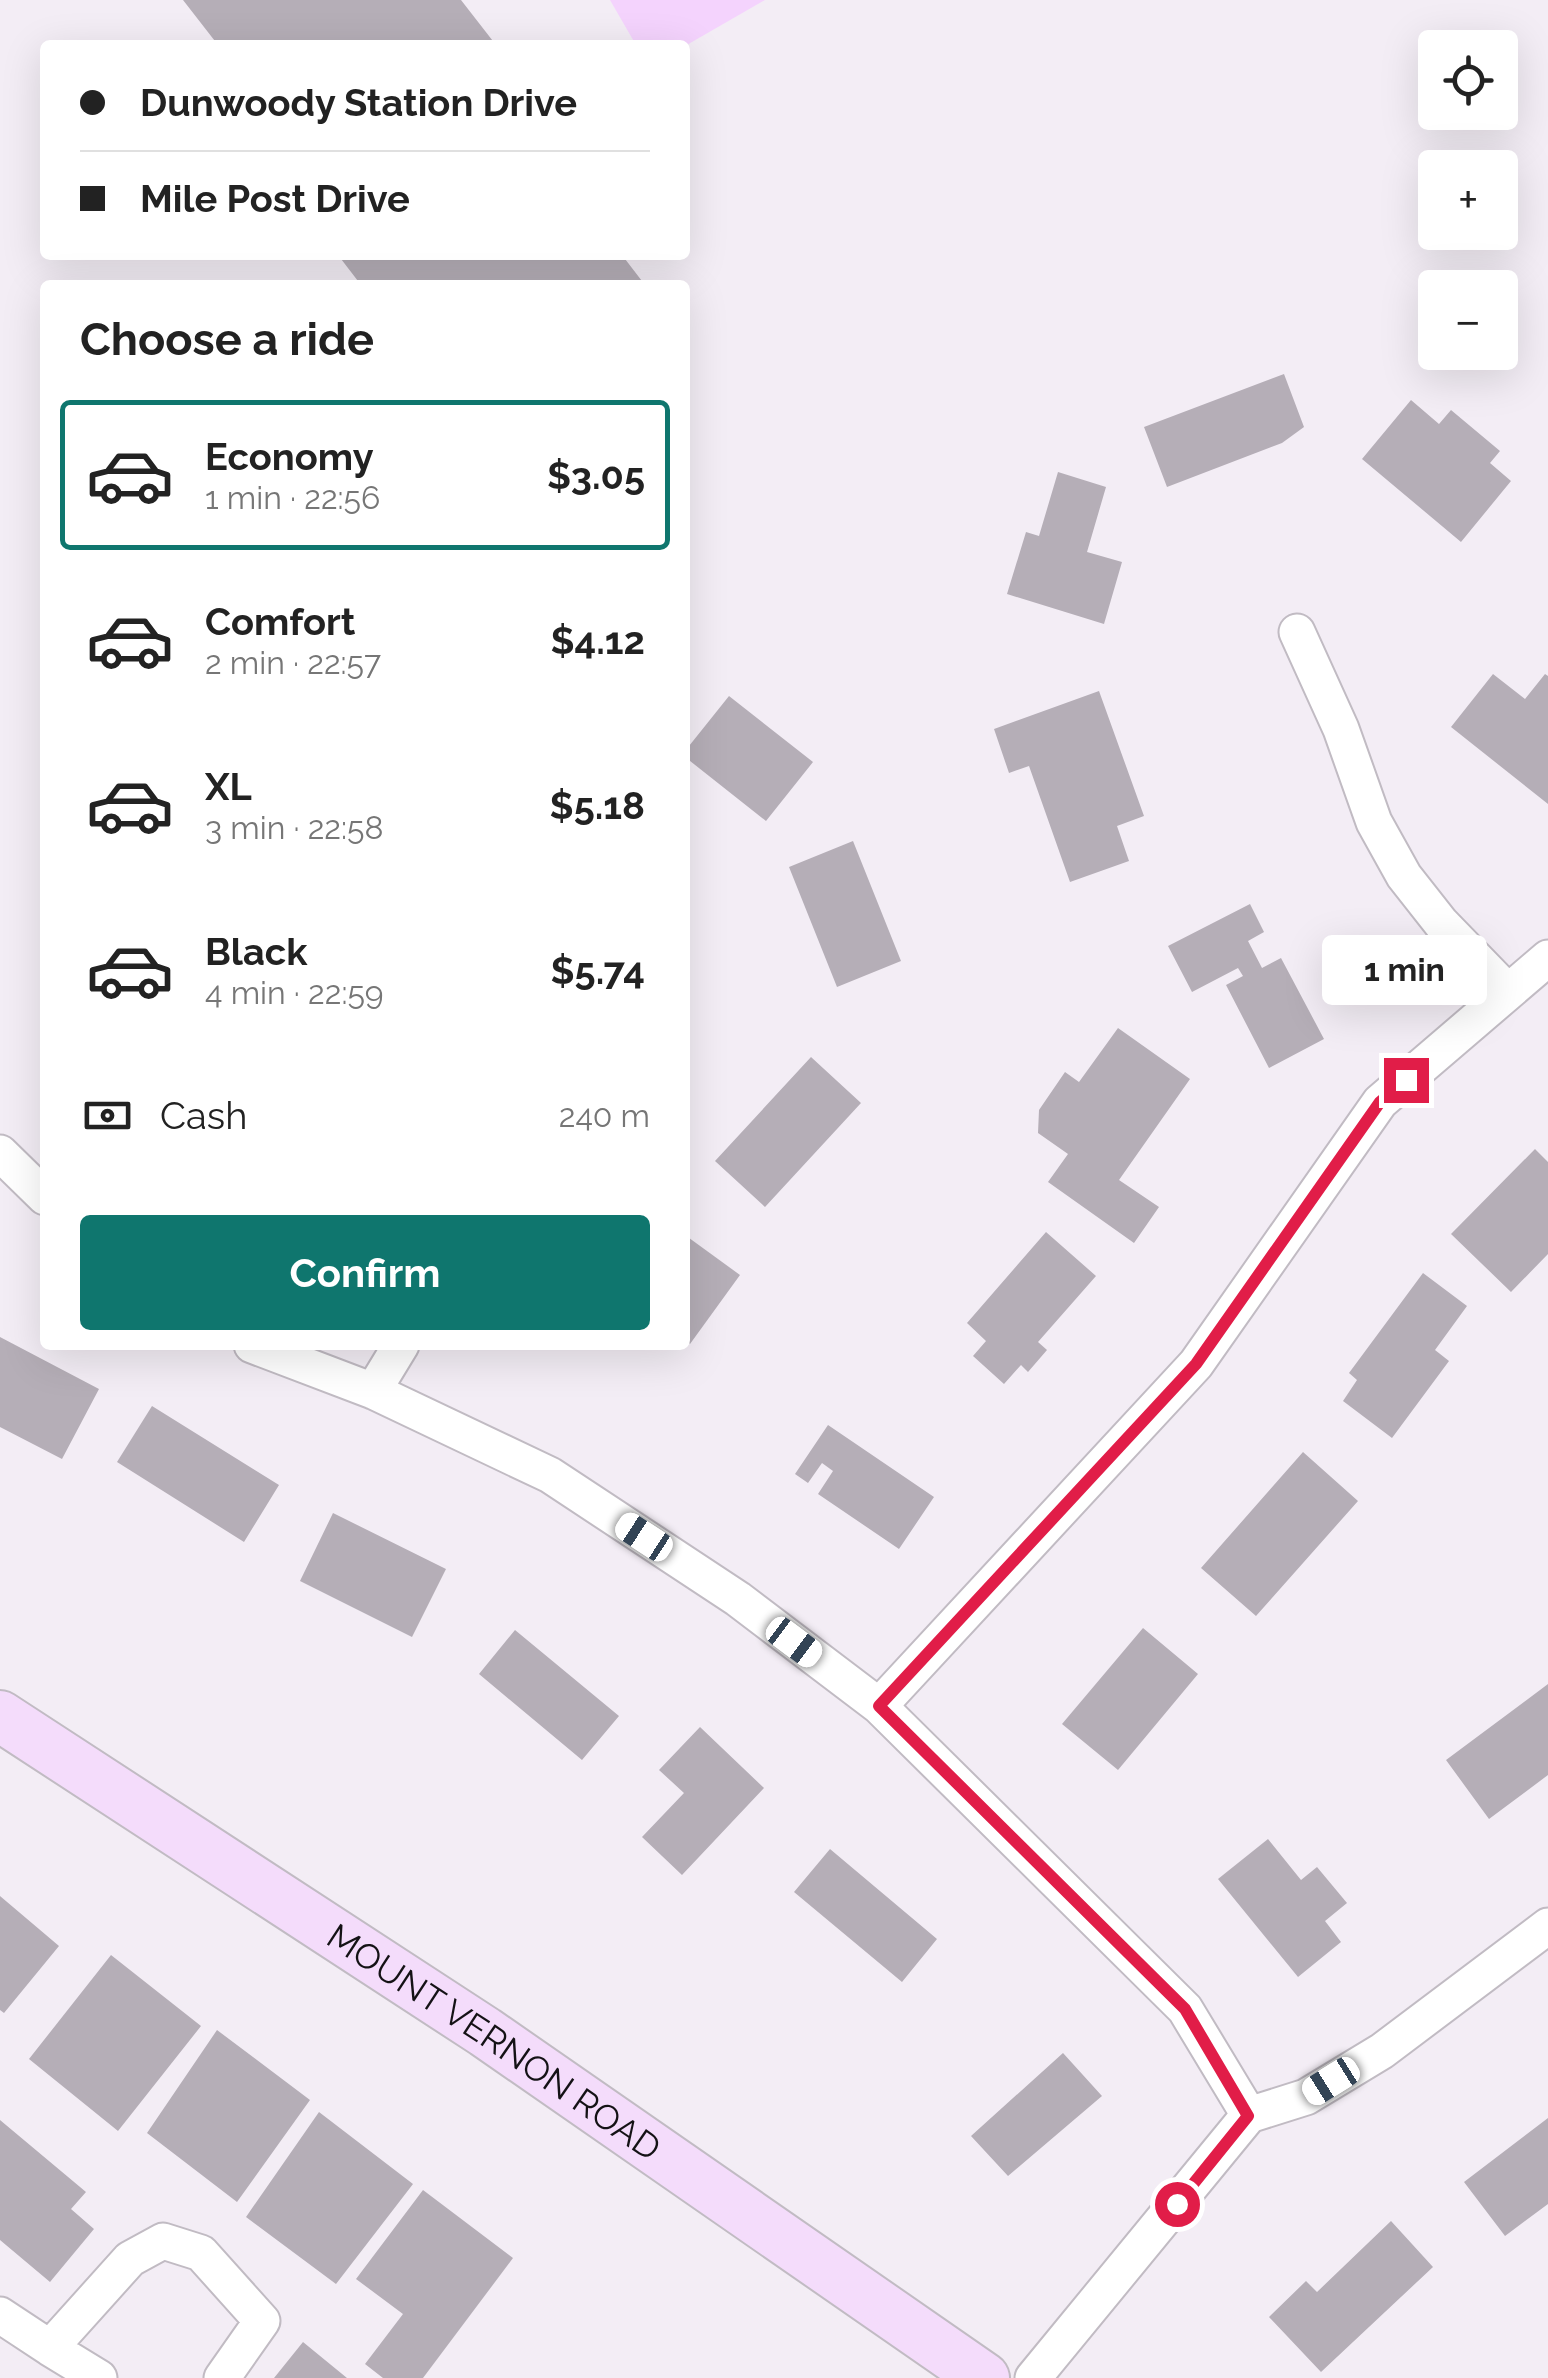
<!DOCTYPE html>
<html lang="en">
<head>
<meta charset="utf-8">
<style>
  :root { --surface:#fff; --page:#f2f2f2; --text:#222; --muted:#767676; --line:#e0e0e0; --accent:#0f766e }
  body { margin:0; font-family:Raleway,sans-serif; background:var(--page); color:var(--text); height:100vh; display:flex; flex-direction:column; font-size:38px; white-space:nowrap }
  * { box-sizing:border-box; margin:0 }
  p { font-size:32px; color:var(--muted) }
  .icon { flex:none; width:55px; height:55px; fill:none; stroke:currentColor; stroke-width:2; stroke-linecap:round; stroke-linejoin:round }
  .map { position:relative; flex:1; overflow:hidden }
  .side { position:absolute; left:40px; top:280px; width:650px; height:1070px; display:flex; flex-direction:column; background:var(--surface); border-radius:10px; box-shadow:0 10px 40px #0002 }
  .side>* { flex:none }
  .banner { position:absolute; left:40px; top:40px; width:650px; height:220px; border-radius:10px; box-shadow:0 10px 40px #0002; display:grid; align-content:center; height:220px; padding:0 40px; background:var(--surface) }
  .tools { position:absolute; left:1418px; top:30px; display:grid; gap:20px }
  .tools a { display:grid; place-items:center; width:100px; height:100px; border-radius:10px; background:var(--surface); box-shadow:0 10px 40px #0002; font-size:50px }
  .end { position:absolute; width:45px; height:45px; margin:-22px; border:12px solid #e11d48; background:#fff; box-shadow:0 0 0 5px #fff }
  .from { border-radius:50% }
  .bubble { position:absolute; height:70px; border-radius:10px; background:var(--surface); box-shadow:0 10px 40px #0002; font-size:32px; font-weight:700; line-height:70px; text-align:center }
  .car { position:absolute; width:30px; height:60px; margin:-30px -15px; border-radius:12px; box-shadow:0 0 8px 2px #0007; background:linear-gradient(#fff 24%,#345 0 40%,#fff 0 76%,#345 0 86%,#fff 0) }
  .banner b { display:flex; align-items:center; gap:35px; height:95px; font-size:38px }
  .banner b+b { border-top:2px solid var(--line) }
  .banner i { width:25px; height:25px; background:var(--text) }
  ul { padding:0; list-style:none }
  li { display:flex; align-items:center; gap:30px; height:150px; margin:0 20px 15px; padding:0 20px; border:5px solid transparent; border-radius:10px }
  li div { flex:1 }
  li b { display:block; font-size:38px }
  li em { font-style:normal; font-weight:700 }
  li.selected { border-color:var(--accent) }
  li>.icon { width:90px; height:90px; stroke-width:1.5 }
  h2 { padding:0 40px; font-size:45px; line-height:120px }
  .pay { display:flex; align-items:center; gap:25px; height:110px; padding:0 40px; font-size:38px }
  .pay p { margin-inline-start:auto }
  .primary-button { display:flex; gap:20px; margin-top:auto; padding:20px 40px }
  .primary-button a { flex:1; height:115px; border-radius:10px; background:var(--accent); color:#fff; font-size:40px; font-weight:700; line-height:115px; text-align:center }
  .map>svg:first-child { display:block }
  .green { fill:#f4d3fd }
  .building { fill:#b5aeb7 }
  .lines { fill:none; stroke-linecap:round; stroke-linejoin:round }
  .street-casing { stroke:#c1bbc3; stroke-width:39 }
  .secondary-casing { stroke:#c1bbc3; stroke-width:54 }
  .street { stroke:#fff; stroke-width:35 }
  .secondary { stroke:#f4dcfb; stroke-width:50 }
  .route { stroke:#e11d48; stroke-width:12 }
  .labels { text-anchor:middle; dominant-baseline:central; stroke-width:8; stroke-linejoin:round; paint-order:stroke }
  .street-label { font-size:35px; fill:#141215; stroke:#f3edf5 }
</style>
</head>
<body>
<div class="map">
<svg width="1548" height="2378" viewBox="0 0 1548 2378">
  <rect width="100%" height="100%" fill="#f3edf5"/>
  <path class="green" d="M 610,0 L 765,0 L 685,46 L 636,45 Z"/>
  <path class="building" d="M 183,0 L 461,0 L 496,45 L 218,45 Z
    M 338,255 L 622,255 L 645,285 L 361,285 Z
    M 1284,374 L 1304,427 L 1282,443 L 1167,487 L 1144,427 Z
    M 1411,400 L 1439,424 L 1451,410 L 1500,451 L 1490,463 L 1511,481 L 1461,542 L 1362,459 Z
    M 1058,472 L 1106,487 L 1087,552 L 1122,562 L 1104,624 L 1007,594 L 1026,532 L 1039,536 Z
    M 1493,674 L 1525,699 L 1545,674 L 1548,676 L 1548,804 L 1451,727 Z
    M 1099,691 L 1144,816 L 1117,826 L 1129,861 L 1070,882 L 1029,766 L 1009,773 L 994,729 Z
    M 729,696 L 813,762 L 766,821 L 685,757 L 685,751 Z
    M 853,841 L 901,961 L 837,987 L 789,867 Z
    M 1250,904 L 1264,932 L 1248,941 L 1262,968 L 1281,958 L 1324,1039 L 1269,1068 L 1226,985 L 1243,976 L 1238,968 L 1192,992 L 1168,946 Z
    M 1118,1028 L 1190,1079 L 1119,1180 L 1159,1207 L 1134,1243 L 1048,1182 L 1068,1154 L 1038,1133 L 1039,1110 L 1065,1072 L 1079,1082 Z
    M 811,1057 L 861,1103 L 765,1207 L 715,1161 Z
    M 1535,1149 L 1548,1162 L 1548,1254 L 1511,1292 L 1451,1234 Z
    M 1046,1232 L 1096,1276 L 1038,1342 L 1047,1350 L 1028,1372 L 1021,1365 L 1004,1384 L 973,1356 L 986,1341 L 967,1323 Z
    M 685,1235 L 740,1275 L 690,1344 L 685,1340 Z
    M 1423,1273 L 1467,1306 L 1435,1350 L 1449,1361 L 1392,1438 L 1343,1401 L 1357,1380 L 1349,1373 Z
    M 0,1337 L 99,1389 L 62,1459 L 0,1427 Z
    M 152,1406 L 279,1485 L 244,1542 L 117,1462 Z
    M 828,1425 L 934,1497 L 899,1549 L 818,1494 L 833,1471 L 822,1463 L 808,1483 L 795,1474 Z
    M 1303,1452 L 1358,1501 L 1256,1616 L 1201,1568 Z
    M 333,1513 L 446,1569 L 412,1637 L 300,1581 Z
    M 1143,1628 L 1198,1674 L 1118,1770 L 1062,1724 Z
    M 515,1630 L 619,1716 L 582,1760 L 479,1674 Z
    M 1548,1684 L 1548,1775 L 1489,1819 L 1446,1760 Z
    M 700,1727 L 764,1788 L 682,1875 L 642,1837 L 684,1793 L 659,1770 Z
    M 1268,1839 L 1301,1880 L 1317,1867 L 1347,1903 L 1325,1921 L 1341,1942 L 1298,1977 L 1218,1879 Z
    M 830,1849 L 937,1939 L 902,1982 L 794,1892 Z
    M 0,1896 L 59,1946 L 4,2013 L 0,2010 Z
    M 111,1955 L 201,2026 L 118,2131 L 29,2059 Z
    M 217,2030 L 310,2100 L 237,2202 L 147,2133 Z
    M 1063,2053 L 1102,2096 L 1008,2176 L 971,2136 Z
    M 319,2112 L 413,2184 L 336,2284 L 246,2217 Z
    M 1548,2118 L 1548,2204 L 1505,2236 L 1464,2182 Z
    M 0,2120 L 86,2192 L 71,2209 L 94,2229 L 50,2282 L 0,2240 Z
    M 423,2190 L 513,2258 L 423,2378 L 383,2378 L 365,2364 L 403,2314 L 356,2279 Z
    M 1391,2221 L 1433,2267 L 1321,2372 L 1269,2317 L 1306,2281 L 1317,2292 Z
    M 303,2342 L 347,2378 L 274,2378 Z"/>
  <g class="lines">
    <defs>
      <path id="street" d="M 1297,632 L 1341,729 L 1374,822 L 1404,876 L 1441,923 L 1508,992
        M 0,1153 L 45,1197
        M 252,1345 L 373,1391 L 550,1475 L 738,1599 L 879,1706 L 1185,2009 L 1249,2115
        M 373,1391 L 401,1345
        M 879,1706 L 1196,1364 L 1380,1102 L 1548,958
        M 0,2315 L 50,2348
        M 99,2378 L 50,2348 L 130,2259 L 163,2241 L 201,2253 L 262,2321 L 222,2378
        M 1033,2378 L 1249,2115 L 1306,2097 L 1382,2051 L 1548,1926"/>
      <g id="secondary">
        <path id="s1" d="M 0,1716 L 485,2032 L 984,2378"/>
      </g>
    </defs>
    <use href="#street" class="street-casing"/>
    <use href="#secondary" class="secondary-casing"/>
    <use href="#street" class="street"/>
    <use href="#secondary" class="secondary"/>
  </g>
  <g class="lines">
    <path class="route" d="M 1177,2204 L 1248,2116 L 1185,2009 L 879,1706 L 1196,1364 L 1380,1102 L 1406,1080"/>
  </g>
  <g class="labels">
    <g class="street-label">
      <text stroke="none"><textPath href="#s1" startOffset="592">MOUNT VERNON ROAD</textPath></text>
    </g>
  </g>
</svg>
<div class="tools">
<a><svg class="icon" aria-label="locate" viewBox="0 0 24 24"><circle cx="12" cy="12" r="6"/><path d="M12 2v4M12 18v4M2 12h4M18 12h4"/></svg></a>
<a>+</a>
<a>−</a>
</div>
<i class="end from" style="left:1177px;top:2204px"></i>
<i class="end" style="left:1406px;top:1080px"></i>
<div class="bubble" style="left:1322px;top:935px;width:165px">1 min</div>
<i class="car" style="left:644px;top:1537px;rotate:303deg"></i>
<i class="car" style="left:794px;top:1642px;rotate:127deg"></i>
<i class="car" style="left:1331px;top:2081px;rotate:238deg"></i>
<div class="banner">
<b><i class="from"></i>Dunwoody Station Drive</b>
<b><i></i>Mile Post Drive</b>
</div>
<section class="side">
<h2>Choose a ride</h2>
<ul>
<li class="selected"><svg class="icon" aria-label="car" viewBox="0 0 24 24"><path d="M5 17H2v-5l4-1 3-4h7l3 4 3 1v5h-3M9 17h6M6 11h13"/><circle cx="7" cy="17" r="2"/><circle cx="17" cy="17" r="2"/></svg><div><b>Economy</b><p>1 min · 22:56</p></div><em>$3.05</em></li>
<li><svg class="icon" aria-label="car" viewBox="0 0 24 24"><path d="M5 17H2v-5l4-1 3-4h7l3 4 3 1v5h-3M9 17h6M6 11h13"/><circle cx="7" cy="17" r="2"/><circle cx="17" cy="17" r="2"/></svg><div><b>Comfort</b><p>2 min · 22:57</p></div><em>$4.12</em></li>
<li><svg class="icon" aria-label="car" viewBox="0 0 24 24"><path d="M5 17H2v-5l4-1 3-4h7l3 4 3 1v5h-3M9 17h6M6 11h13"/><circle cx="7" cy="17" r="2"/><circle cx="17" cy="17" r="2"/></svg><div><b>XL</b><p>3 min · 22:58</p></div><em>$5.18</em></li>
<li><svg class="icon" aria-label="car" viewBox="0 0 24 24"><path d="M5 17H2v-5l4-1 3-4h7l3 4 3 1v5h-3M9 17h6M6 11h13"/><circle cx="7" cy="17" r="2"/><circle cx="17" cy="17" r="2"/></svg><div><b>Black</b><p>4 min · 22:59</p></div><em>$5.74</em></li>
</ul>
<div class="pay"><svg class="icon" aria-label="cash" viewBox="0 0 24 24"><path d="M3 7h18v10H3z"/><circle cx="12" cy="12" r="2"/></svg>Cash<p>240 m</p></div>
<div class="primary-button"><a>Confirm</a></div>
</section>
</div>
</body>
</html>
